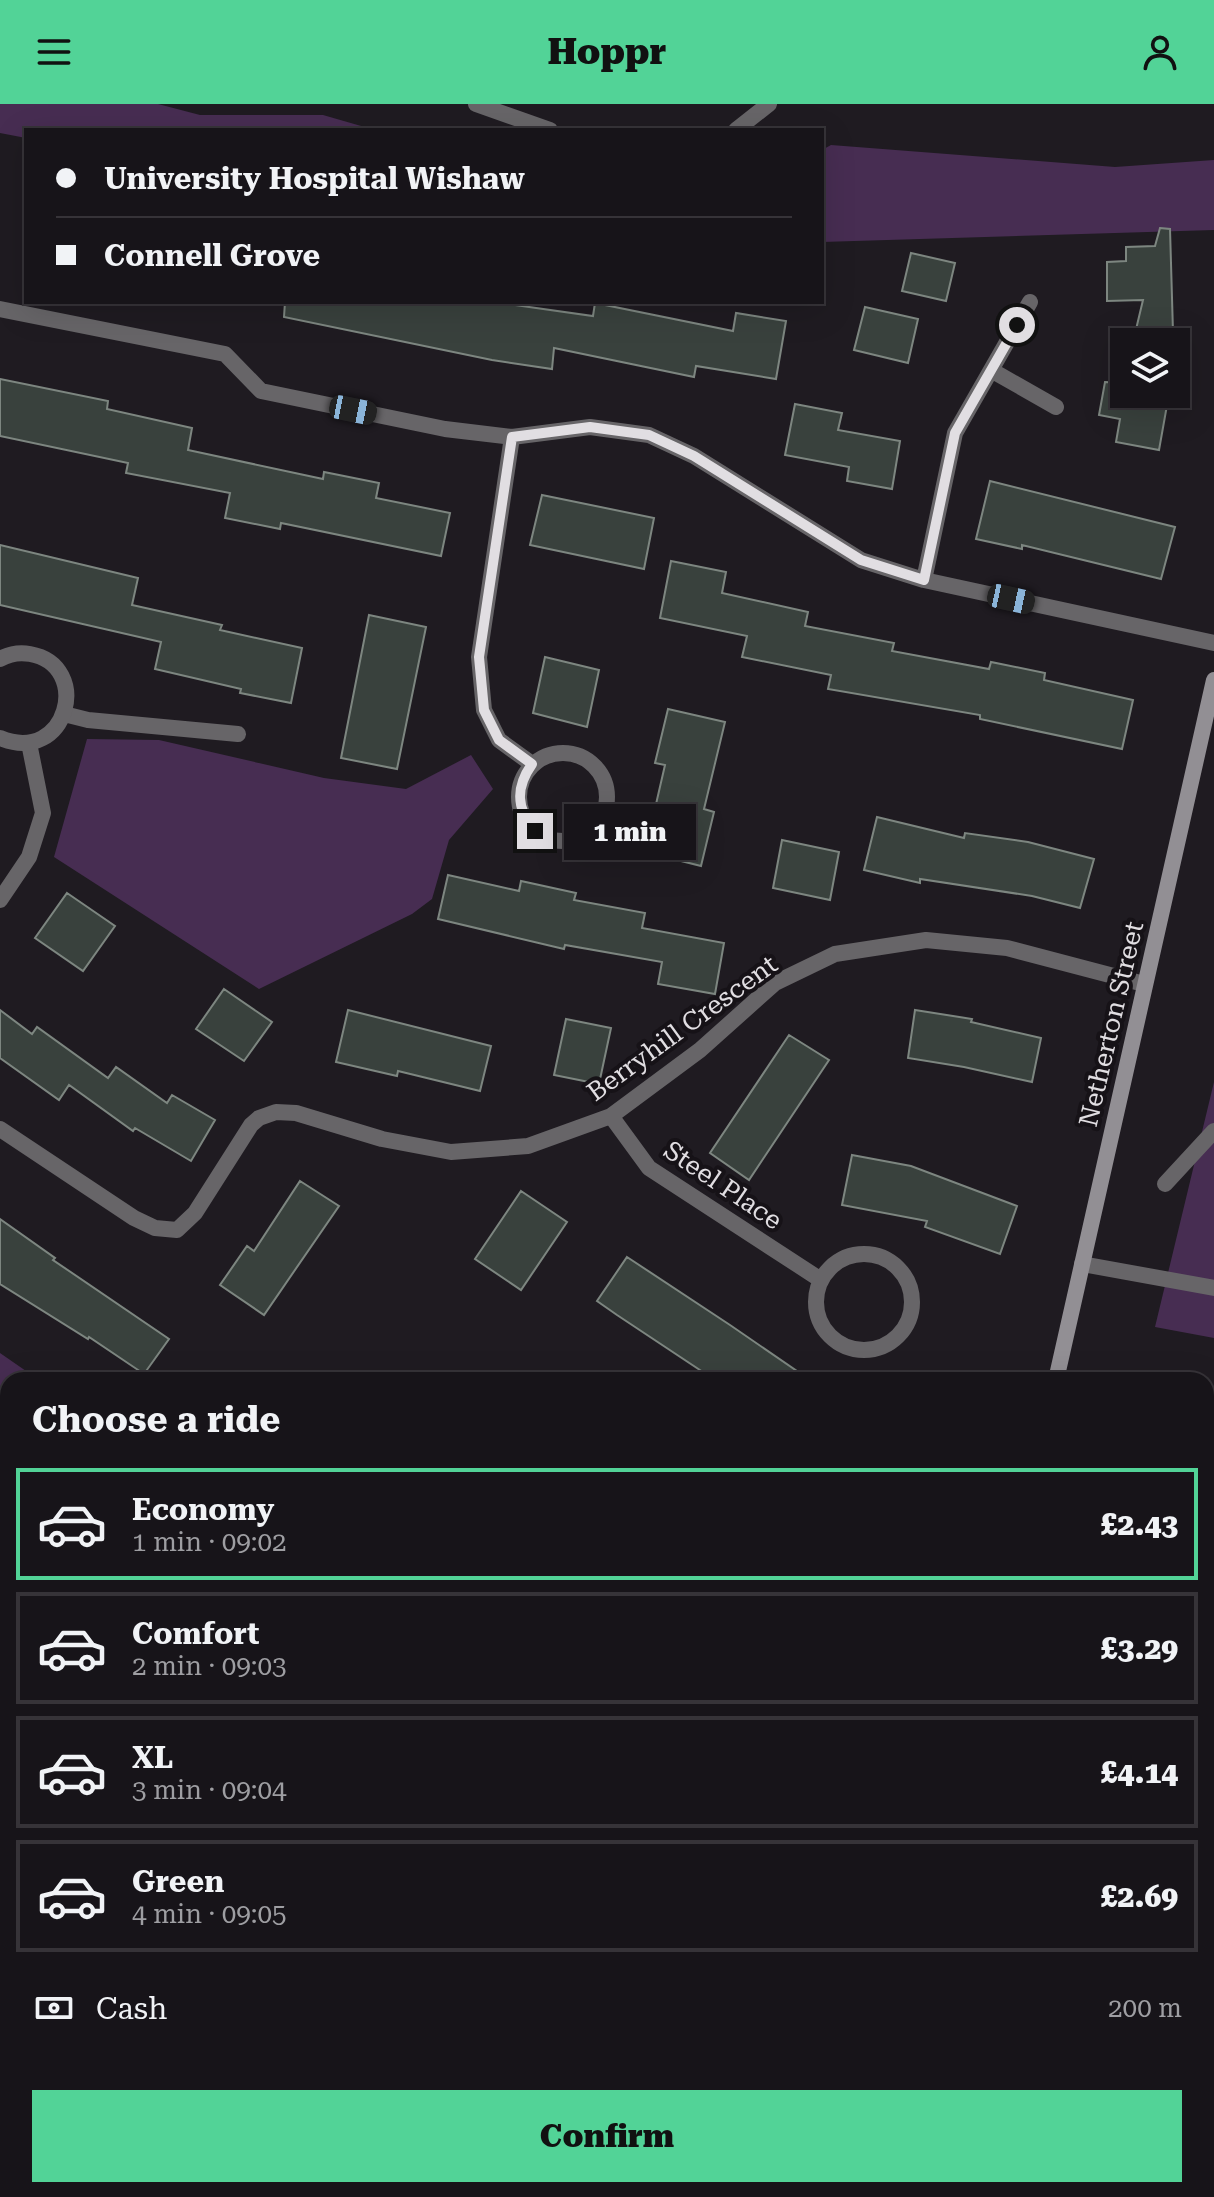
<!DOCTYPE html>
<html lang="en">
<head>
<meta charset="utf-8">
<style>
  :root { --surface:#171419; --page:#242126; --text:#f1f3f6; --muted:#9e9ea2; --line:#363338; --accent:#52d397 }
  body { margin:0; font-family:"Roboto Serif",serif; background:var(--page); color:var(--text); height:100vh; display:flex; flex-direction:column; font-size:30px; white-space:nowrap }
  * { box-sizing:border-box; margin:0 }
  p { font-size:26px; color:var(--muted) }
  .icon { flex:none; width:44px; height:44px; fill:none; stroke:currentColor; stroke-width:2; stroke-linecap:round; stroke-linejoin:round }
  .map { position:relative; flex:1; overflow:hidden }
  .sheet { position:absolute; left:0px; top:1268px; width:1214px; height:826px; display:flex; flex-direction:column; background:var(--surface); border-radius:24px 24px 0 0; box-shadow:0 8px 32px #0002,0 0 0 2px var(--line) }
  .sheet>* { flex:none }
  .top-card { position:absolute; left:24px; top:24px; width:800px; height:176px; border-radius:0px; box-shadow:0 8px 32px #0002,0 0 0 2px var(--line); display:grid; align-content:center; height:176px; padding:0 32px; background:var(--surface) }
  .fabs { position:absolute; left:1110px; top:224px; display:grid; gap:16px }
  .fabs a { display:grid; place-items:center; width:80px; height:80px; border-radius:0px; background:var(--surface); box-shadow:0 8px 32px #0002,0 0 0 2px var(--line); font-size:40px }
  .end { position:absolute; width:36px; height:36px; margin:-18px; border:10px solid #e1dee2; background:#111; box-shadow:0 0 0 4px #111 }
  .from { border-radius:50% }
  .bubble { position:absolute; height:56px; border-radius:0px; background:var(--surface); box-shadow:0 8px 32px #0002,0 0 0 2px var(--line); font-size:26px; font-weight:800; line-height:56px; text-align:center }
  .car { position:absolute; width:24px; height:48px; margin:-24px -12px; border-radius:10px; box-shadow:0 0 6px 2px #0007; background:linear-gradient(#222 24%,#8ab4d8 0 40%,#222 0 76%,#8ab4d8 0 86%,#222 0) }
  .top-card b { display:flex; align-items:center; gap:28px; height:76px; font-size:30px }
  .top-card b+b { border-top:2px solid var(--line) }
  .top-card i { width:20px; height:20px; background:var(--text) }
  ul { padding:0; list-style:none }
  li { display:flex; align-items:center; gap:24px; height:112px; margin:0 16px 12px; padding:0 16px; border:4px solid var(--line); border-radius:0px }
  li div { flex:1 }
  li b { display:block; font-size:30px }
  li em { font-style:normal; font-weight:800 }
  li.current { border-color:var(--accent) }
  li>.icon { width:72px; height:72px; stroke-width:1.5 }
  h2 { padding:0 32px; font-size:36px; line-height:96px }
  .pay { display:flex; align-items:center; gap:20px; height:88px; padding:0 32px; font-size:30px }
  .pay p { margin-inline-start:auto }
  .cta { display:flex; gap:16px; margin-top:auto; padding:16px 32px }
  .cta a { flex:1; height:92px; border-radius:0px; background:var(--accent); color:#111; font-size:32px; font-weight:800; line-height:92px; text-align:center }
  header { display:flex; justify-content:space-between; align-items:center; height:104px; padding:0 32px; background:var(--accent); color:#111; font-size:36px; font-weight:800 }
  .map>svg:first-child { display:block }
  .green { fill:#472d52 }
  .building { fill:#39413d; stroke:#7d8680; stroke-width:2 }
  .lines { fill:none; stroke-linecap:round; stroke-linejoin:round }
  .lane { stroke:#676568; stroke-width:16 }
  .street { stroke:#676568; stroke-width:16 }
  .secondary { stroke:#928f94; stroke-width:16 }
  .rail { stroke:#a4a1a6; stroke-width:6; stroke-dasharray:10 10; stroke-linecap:butt }
  .route { stroke:#e1dee2; stroke-width:10 }
  .labels { text-anchor:middle; dominant-baseline:central; stroke-width:8; stroke-linejoin:round; paint-order:stroke }
  .street-label { font-size:26px; fill:#e1dee2; stroke:#161217 }
</style>
</head>
<body>
<header><svg class="icon" aria-label="menu" viewBox="0 0 24 24"><path d="M4 6h16M4 12h16M4 18h16"/></svg>Hoppr<svg class="icon" aria-label="person" viewBox="0 0 24 24"><circle cx="12" cy="8" r="4"/><path d="M4 21q1-7 8-7t8 7"/></svg></header>
<div class="map">
<svg width="1214" height="2093" viewBox="0 0 1214 2093">
  <rect width="100%" height="100%" fill="#1f1b21"/>
  <path class="green" d="M 0,0 L 158,0 L 200,11 L 323,11 L 375,26 L 26,26 L 26,34 L 0,29 Z
    M 831,41 L 1115,63 L 1214,56 L 1214,126 L 822,138 L 822,46 Z
    M 87,635 L 159,636 L 324,674 L 406,685 L 471,651 L 493,685 L 449,736 L 432,795 L 412,810 L 259,885 L 54,753 Z
    M 1214,978 L 1214,1234 L 1155,1223 Z
    M 0,1249 L 39,1276 L 8,1276 L 8,1303 L 0,1297 Z
    M 0,1423 L 8,1428 L 8,1474 L 0,1469 Z
    M 1206,2057 L 1214,2063 L 1214,2093 L 1153,2093 L 1143,2086 L 1206,2086 Z
    M 920,2086 L 1002,2086 L 1012,2093 L 918,2093 Z"/>
  <path class="building" d="M 1160,124 L 1170,125 L 1173,228 L 1182,230 L 1176,256 L 1176,238 L 1133,238 L 1143,196 L 1107,197 L 1107,158 L 1126,157 L 1126,143 L 1155,142 Z
    M 911,149 L 955,159 L 946,197 L 902,187 Z
    M 285,198 L 494,198 L 593,212 L 595,199 L 733,227 L 736,209 L 786,217 L 776,275 L 696,262 L 694,273 L 554,244 L 552,265 L 492,256 L 284,213 Z
    M 865,203 L 918,215 L 908,259 L 854,246 Z
    M 0,275 L 108,297 L 107,305 L 192,324 L 188,346 L 323,375 L 324,368 L 379,379 L 376,394 L 450,409 L 441,452 L 281,419 L 280,425 L 225,414 L 230,389 L 126,369 L 128,359 L 0,332 Z
    M 1105,278 L 1124,279 L 1124,290 L 1169,290 L 1159,346 L 1116,338 L 1120,315 L 1099,311 Z
    M 795,300 L 842,309 L 838,326 L 900,337 L 892,385 L 847,377 L 849,363 L 785,351 Z
    M 990,377 L 1175,423 L 1161,475 L 1022,441 L 1022,445 L 976,435 Z
    M 542,391 L 654,414 L 644,465 L 530,441 Z
    M 0,441 L 138,474 L 132,501 L 222,521 L 220,526 L 302,544 L 291,599 L 240,589 L 241,585 L 155,565 L 161,538 L 0,501 Z
    M 671,457 L 726,468 L 722,489 L 808,508 L 805,522 L 894,539 L 892,547 L 989,565 L 991,558 L 1045,569 L 1044,576 L 1133,596 L 1122,645 L 980,615 L 980,611 L 828,585 L 831,571 L 742,553 L 747,532 L 660,514 Z
    M 369,511 L 426,523 L 397,665 L 341,654 Z
    M 545,553 L 599,566 L 587,623 L 533,609 Z
    M 668,605 L 725,618 L 704,705 L 714,708 L 701,762 L 645,748 L 665,661 L 655,659 Z
    M 877,713 L 964,734 L 965,729 L 1028,738 L 1094,755 L 1080,804 L 1032,792 L 920,775 L 920,779 L 864,766 Z
    M 782,736 L 839,748 L 830,796 L 773,784 Z
    M 448,771 L 519,787 L 521,777 L 576,789 L 574,796 L 645,809 L 642,824 L 724,839 L 715,890 L 658,880 L 662,858 L 565,841 L 564,845 L 438,815 Z
    M 67,789 L 115,822 L 83,867 L 35,834 Z
    M 224,885 L 272,918 L 244,957 L 196,925 Z
    M 0,906 L 32,930 L 37,923 L 108,974 L 116,963 L 167,999 L 172,991 L 215,1016 L 191,1057 L 135,1024 L 133,1027 L 69,981 L 59,996 L 0,954 Z
    M 348,906 L 491,942 L 480,987 L 398,967 L 397,972 L 336,958 Z
    M 915,906 L 972,915 L 971,918 L 1041,934 L 1032,978 L 964,963 L 908,954 Z
    M 566,915 L 611,924 L 599,980 L 554,971 Z
    M 789,931 L 829,956 L 749,1076 L 710,1049 Z
    M 852,1051 L 911,1062 L 1017,1102 L 1000,1150 L 925,1123 L 927,1117 L 842,1101 Z
    M 300,1077 L 339,1102 L 264,1211 L 220,1181 L 247,1142 L 254,1147 Z
    M 521,1087 L 567,1118 L 521,1186 L 475,1155 Z
    M 0,1115 L 55,1154 L 53,1156 L 169,1235 L 144,1270 L 89,1233 L 88,1235 L 0,1180 Z
    M 627,1153 L 730,1221 L 810,1276 L 715,1276 L 617,1211 L 597,1197 Z"/>
  <g class="lines">
    <path class="lane" d="M 476,0 L 550,26
      M 736,26 L 769,0
      M 64,610 L 88,616 L 238,630
      M 1165,1080 L 1214,1027
      M 1082,1160 L 1214,1184"/>
    <path class="street" d="M 0,205 L 225,250 L 261,287 L 445,325 L 512,333 L 590,323 L 649,331 L 694,352 L 861,456 L 924,476 L 1214,539
      M 991,266 L 1056,303
      M 512,333 L 479,553 L 484,606 L 499,636 L 532,660
      M 924,476 L 955,329 L 1030,198
      M 0,555 C 9,550 19,548 30,550 C 93,561 68,662 0,634
      M519 693a44 44 0 1 1 88 0a44 44 0 1 1-88 0Z
      M 0,796 L 29,753 L 43,709 L 29,639
      M 611,1012 L 649,1064 L 821,1176
      M 0,1025 L 134,1114 L 155,1124 L 177,1126 L 195,1109 L 251,1021 L 259,1014 L 276,1008 L 296,1009 L 382,1035 L 451,1048 L 528,1042 L 611,1012 L 700,946 L 775,879 L 835,850 L 926,836 L 1007,844 L 1144,880
      M816 1198a48 48 0 1 1 96 0a48 48 0 1 1-96 0Z
      M 1206,1523 L 1214,1527
      M 0,1728 L 8,1733"/>
    <path class="secondary" d="M 1056,1276 L 1214,576
      M 867,2093 L 868,2086"/>
    <path class="rail" d="M 0,1329 L 8,1335
      M 0,1352 L 8,1358
      M 1034,2086 L 1044,2093
      M 1079,2086 L 1089,2093"/>
  </g>
  <g class="lines">
    <path class="route" d="M 535,727 C 516,705 515,684 532,660 L 499,636 L 484,606 L 479,553 L 512,333 L 590,323 L 649,331 L 694,352 L 861,456 L 924,476 L 955,329 L 1017,221"/>
  </g>
  <g class="labels">
    <g class="street-label">
      <text transform="translate(1111 920) rotate(-77)">Netherton Street</text>
      <text transform="translate(682 924) rotate(-36)">Berryhill Crescent</text>
      <text transform="translate(723 1081) rotate(34)">Steel Place</text>
    </g>
  </g>
</svg>
<div class="fabs">
<a><svg class="icon" aria-label="layers" viewBox="0 0 24 24"><path d="M12 4l9 5-9 5-9-5zM3 14l9 5 9-5"/></svg></a>
</div>
<i class="end from" style="left:1017px;top:221px"></i>
<i class="end" style="left:535px;top:727px"></i>
<div class="bubble" style="left:564px;top:700px;width:132px">1 min</div>
<i class="car" style="left:353px;top:306px;rotate:101deg"></i>
<i class="car" style="left:1011px;top:495px;rotate:102deg"></i>
<div class="top-card">
<b><i class="from"></i>University Hospital Wishaw</b>
<b><i></i>Connell Grove</b>
</div>
<section class="sheet">
<h2>Choose a ride</h2>
<ul>
<li class="current"><svg class="icon" aria-label="car" viewBox="0 0 24 24"><path d="M5 17H2v-5l4-1 3-4h7l3 4 3 1v5h-3M9 17h6M6 11h13"/><circle cx="7" cy="17" r="2"/><circle cx="17" cy="17" r="2"/></svg><div><b>Economy</b><p>1 min · 09:02</p></div><em>£2.43</em></li>
<li><svg class="icon" aria-label="car" viewBox="0 0 24 24"><path d="M5 17H2v-5l4-1 3-4h7l3 4 3 1v5h-3M9 17h6M6 11h13"/><circle cx="7" cy="17" r="2"/><circle cx="17" cy="17" r="2"/></svg><div><b>Comfort</b><p>2 min · 09:03</p></div><em>£3.29</em></li>
<li><svg class="icon" aria-label="car" viewBox="0 0 24 24"><path d="M5 17H2v-5l4-1 3-4h7l3 4 3 1v5h-3M9 17h6M6 11h13"/><circle cx="7" cy="17" r="2"/><circle cx="17" cy="17" r="2"/></svg><div><b>XL</b><p>3 min · 09:04</p></div><em>£4.14</em></li>
<li><svg class="icon" aria-label="car" viewBox="0 0 24 24"><path d="M5 17H2v-5l4-1 3-4h7l3 4 3 1v5h-3M9 17h6M6 11h13"/><circle cx="7" cy="17" r="2"/><circle cx="17" cy="17" r="2"/></svg><div><b>Green</b><p>4 min · 09:05</p></div><em>£2.69</em></li>
</ul>
<div class="pay"><svg class="icon" aria-label="cash" viewBox="0 0 24 24"><path d="M3 7h18v10H3z"/><circle cx="12" cy="12" r="2"/></svg>Cash<p>200 m</p></div>
<div class="cta"><a>Confirm</a></div>
</section>
</div>
</body>
</html>
